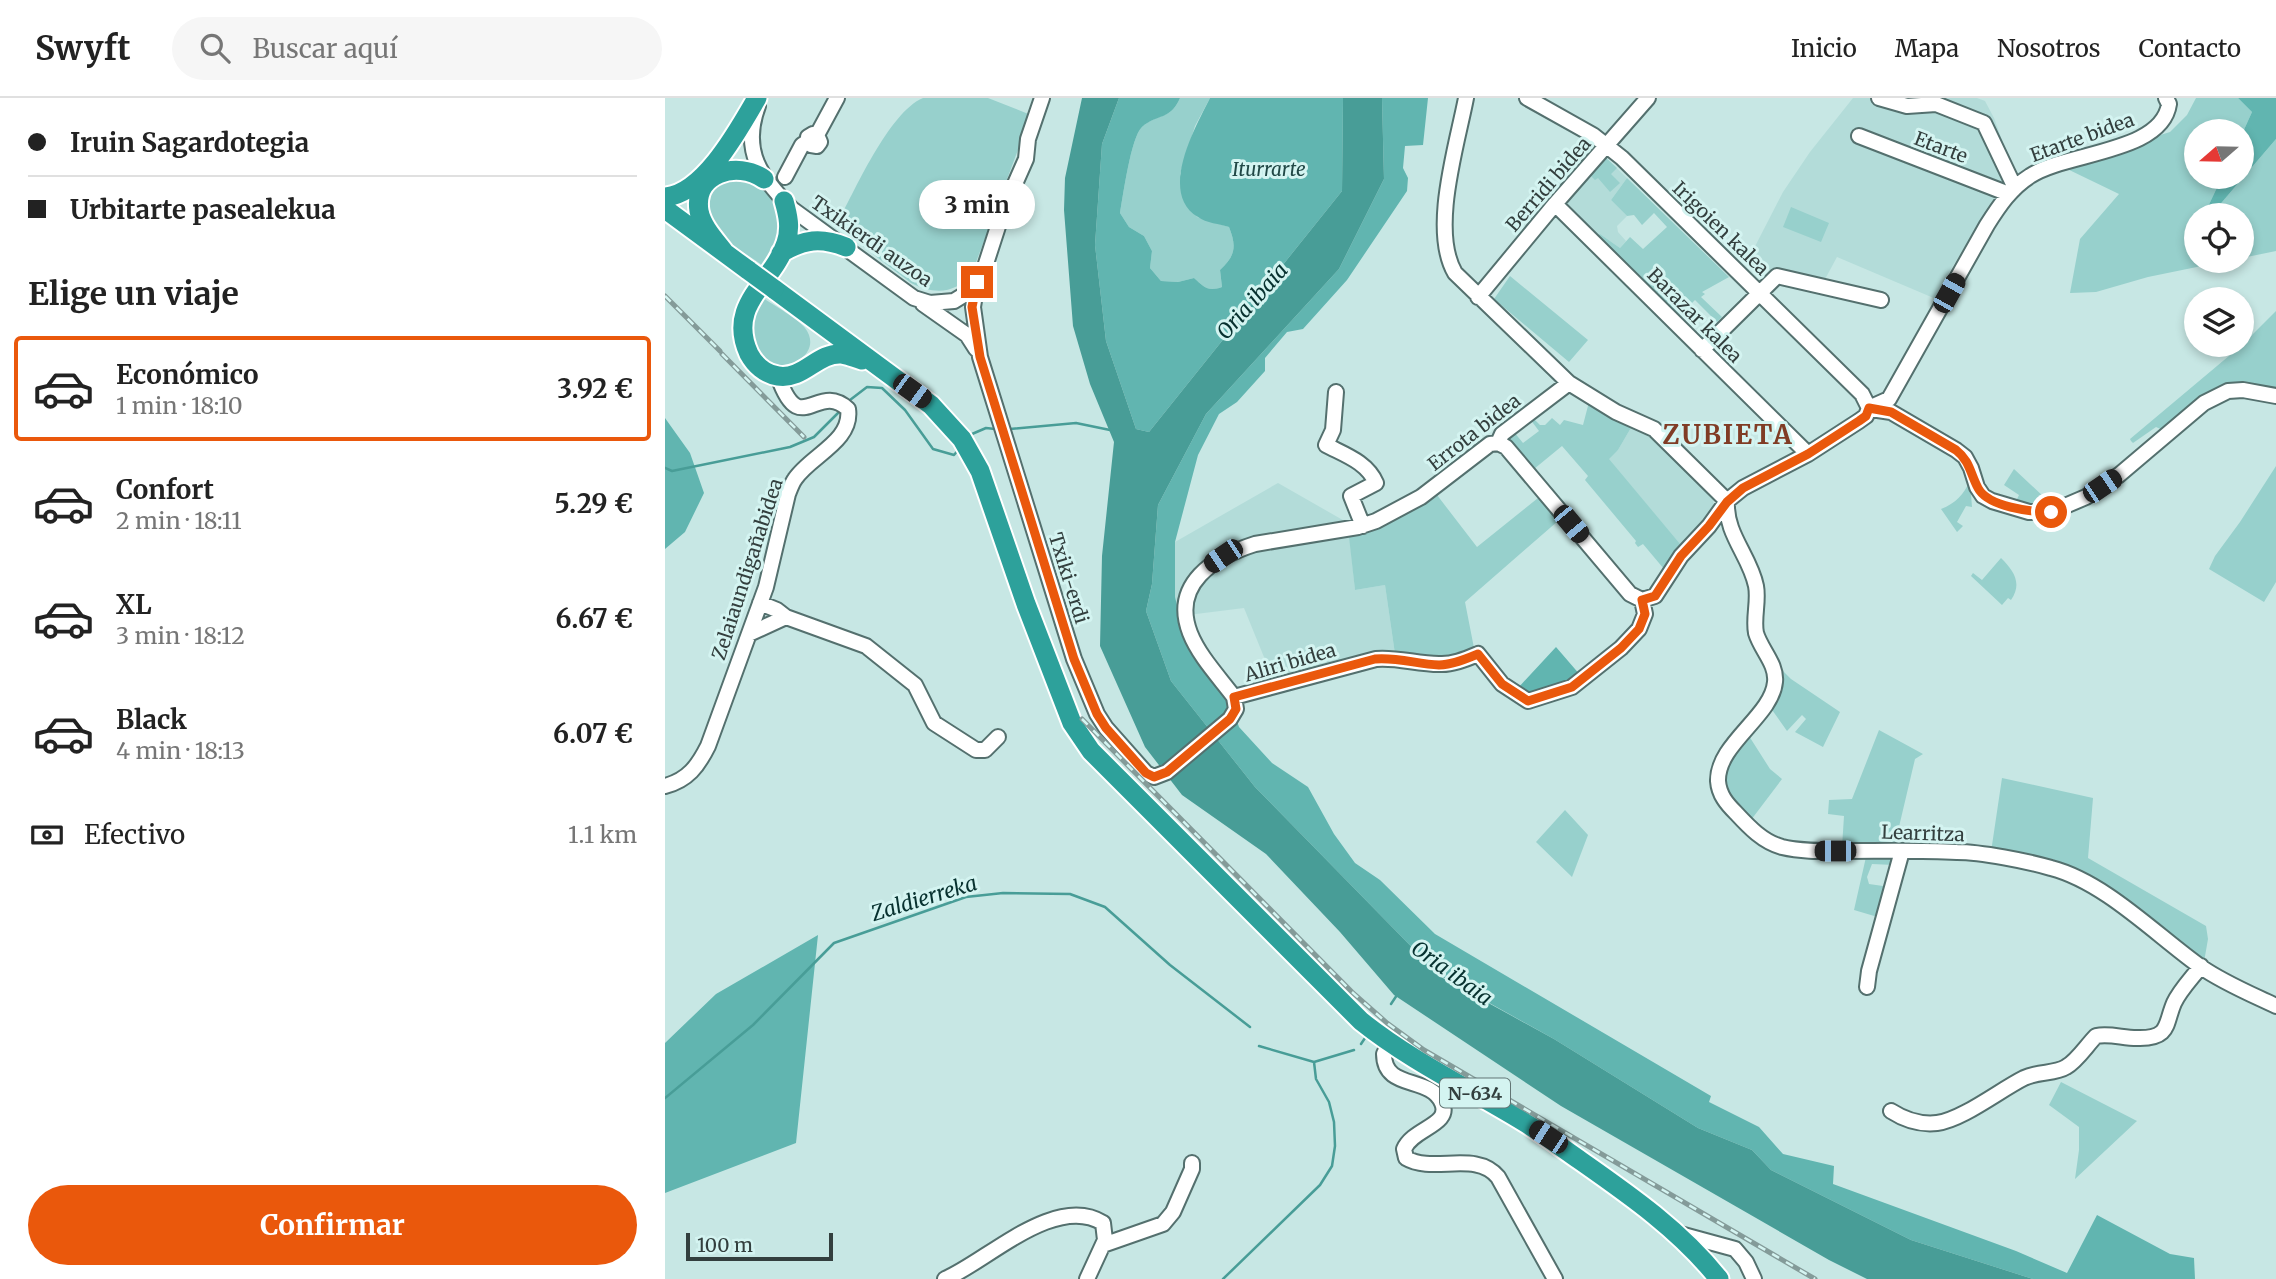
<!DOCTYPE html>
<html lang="es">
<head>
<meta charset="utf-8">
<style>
  :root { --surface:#fff; --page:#f6f6f6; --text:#222; --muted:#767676; --line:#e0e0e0; --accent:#ea580c }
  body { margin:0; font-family:Merriweather,serif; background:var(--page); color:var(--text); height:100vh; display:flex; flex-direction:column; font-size:26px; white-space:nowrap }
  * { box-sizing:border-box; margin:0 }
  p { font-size:23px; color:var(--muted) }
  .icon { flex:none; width:38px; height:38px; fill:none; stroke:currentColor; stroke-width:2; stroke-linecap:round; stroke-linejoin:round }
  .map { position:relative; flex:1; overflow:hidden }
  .side { display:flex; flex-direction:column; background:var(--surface); width:665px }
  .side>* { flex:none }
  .top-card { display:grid; align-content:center; height:154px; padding:0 28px; background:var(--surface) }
  .needle { width:46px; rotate:250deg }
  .buttons { position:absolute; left:1519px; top:21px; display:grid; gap:14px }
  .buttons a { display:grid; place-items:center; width:70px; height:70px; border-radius:50%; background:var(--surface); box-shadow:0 4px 10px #0003; font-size:35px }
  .scale { position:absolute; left:21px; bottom:18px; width:147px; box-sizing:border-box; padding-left:7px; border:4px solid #333f3e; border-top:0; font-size:19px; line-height:24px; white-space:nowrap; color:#333f3e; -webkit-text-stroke:5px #d4f4f1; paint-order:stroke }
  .end { position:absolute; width:32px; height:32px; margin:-16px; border:9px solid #ea580c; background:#fff; box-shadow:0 0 0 4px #fff }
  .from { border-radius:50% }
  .bubble { position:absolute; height:49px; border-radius:24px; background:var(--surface); box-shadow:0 4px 10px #0003; font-size:23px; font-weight:700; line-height:49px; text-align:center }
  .car { position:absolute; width:21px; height:42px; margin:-21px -10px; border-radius:9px; box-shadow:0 0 5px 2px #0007; background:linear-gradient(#222 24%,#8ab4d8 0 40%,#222 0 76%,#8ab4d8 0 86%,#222 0) }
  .top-card b { display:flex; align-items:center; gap:24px; height:66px; font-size:26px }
  .top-card b+b { border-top:2px solid var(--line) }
  .top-card i { width:18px; height:18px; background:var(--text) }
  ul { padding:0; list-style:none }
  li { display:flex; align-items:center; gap:21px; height:105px; margin:0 14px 10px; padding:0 14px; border:4px solid transparent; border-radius:7px }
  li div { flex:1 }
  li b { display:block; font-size:26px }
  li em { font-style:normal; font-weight:700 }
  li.active { border-color:var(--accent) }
  li>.icon { width:63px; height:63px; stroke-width:1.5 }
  h2 { padding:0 28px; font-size:32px; line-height:84px }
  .pay { display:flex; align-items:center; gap:18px; height:77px; padding:0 28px; font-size:26px }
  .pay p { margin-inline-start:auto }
  .primary-button { display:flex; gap:14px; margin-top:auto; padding:14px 28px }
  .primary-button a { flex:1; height:80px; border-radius:42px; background:var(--accent); color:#fff; font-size:28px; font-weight:700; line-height:80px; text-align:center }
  header { display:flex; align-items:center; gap:42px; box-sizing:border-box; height:98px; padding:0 35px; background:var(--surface); border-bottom:2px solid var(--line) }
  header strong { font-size:33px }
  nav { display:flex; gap:38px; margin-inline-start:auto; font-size:24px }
  .search { width:490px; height:63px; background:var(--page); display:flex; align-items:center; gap:18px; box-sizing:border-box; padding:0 24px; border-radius:38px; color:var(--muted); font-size:26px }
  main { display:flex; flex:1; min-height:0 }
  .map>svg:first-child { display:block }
  .built { fill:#b3dcd9 }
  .green { fill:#97d0cc }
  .forest { fill:#61b5b0 }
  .water { fill:#489d97 }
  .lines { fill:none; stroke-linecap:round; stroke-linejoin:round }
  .stream { stroke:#489d97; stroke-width:2.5 }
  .minor-casing { stroke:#54706e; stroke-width:18 }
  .highway-casing { stroke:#fff; stroke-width:23 }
  .minor { stroke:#fff; stroke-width:14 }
  .highway { stroke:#2da19b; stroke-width:19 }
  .rail-casing { stroke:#849b99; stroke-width:5 }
  .rail { stroke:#d4f4f1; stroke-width:2.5; stroke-dasharray:8; stroke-linecap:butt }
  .highway-bridge-casing { stroke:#fff; stroke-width:23; stroke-linecap:butt }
  .highway-bridge { stroke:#2da19b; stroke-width:19 }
  .route { stroke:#ea580c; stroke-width:9 }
  .labels { text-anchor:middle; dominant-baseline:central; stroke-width:6; stroke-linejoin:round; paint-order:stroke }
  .shield { fill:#d4f4f1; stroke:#637574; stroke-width:2 }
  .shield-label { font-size:18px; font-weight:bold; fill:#333f3e }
  .street-label { font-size:19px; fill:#333f3e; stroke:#d4f4f1 }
  .park-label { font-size:19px; font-style:italic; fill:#214846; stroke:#d4f4f1 }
  .water-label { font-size:21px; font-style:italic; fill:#07312f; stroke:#d4f4f1 }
  .district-label { font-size:26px; font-weight:bold; letter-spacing:2px; fill:#803c25; stroke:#d4f4f1 }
</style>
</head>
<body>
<header>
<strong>Swyft</strong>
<div class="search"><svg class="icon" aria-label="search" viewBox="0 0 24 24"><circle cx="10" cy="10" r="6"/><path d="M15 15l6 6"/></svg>Buscar aquí</div>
<nav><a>Inicio</a><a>Mapa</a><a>Nosotros</a><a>Contacto</a></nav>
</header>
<main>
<section class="side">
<div class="top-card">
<b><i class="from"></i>Iruin Sagardotegia</b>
<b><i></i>Urbitarte pasealekua</b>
</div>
<h2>Elige un viaje</h2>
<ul>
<li class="active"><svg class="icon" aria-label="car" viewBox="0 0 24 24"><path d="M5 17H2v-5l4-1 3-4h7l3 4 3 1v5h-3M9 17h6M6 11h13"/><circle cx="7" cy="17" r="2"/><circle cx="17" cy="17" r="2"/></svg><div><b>Económico</b><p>1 min · 18:10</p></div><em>3.92 €</em></li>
<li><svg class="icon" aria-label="car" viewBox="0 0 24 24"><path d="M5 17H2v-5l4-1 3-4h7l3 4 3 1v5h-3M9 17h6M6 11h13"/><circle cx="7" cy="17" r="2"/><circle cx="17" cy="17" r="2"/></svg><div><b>Confort</b><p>2 min · 18:11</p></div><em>5.29 €</em></li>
<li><svg class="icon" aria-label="car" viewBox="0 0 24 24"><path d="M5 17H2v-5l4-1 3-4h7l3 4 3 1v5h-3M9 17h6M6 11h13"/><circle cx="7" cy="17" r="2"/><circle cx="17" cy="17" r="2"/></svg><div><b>XL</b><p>3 min · 18:12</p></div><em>6.67 €</em></li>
<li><svg class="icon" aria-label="car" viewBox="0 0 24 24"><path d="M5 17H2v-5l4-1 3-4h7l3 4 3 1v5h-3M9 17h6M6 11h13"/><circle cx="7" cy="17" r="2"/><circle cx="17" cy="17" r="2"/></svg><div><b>Black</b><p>4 min · 18:13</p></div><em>6.07 €</em></li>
</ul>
<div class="pay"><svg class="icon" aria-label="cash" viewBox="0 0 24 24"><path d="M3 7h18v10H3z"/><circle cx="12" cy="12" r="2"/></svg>Efectivo<p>1.1 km</p></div>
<div class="primary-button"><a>Confirmar</a></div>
</section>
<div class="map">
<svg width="1611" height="1181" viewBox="0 0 1611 1181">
  <rect width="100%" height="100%" fill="#c7e7e4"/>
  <path class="built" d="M 1188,0 L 1312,0 L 1320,3 L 1329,20 L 1352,83 L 1328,102 L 1279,183 L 1271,201 L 1172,159 L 1159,183 L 1115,175 L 1082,164 L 1118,94 L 1145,54 Z
    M 940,59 L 962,80 L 946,102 L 962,118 L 952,128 L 953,134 L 961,143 L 955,150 L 935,136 L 933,137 L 896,107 Z
    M 967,328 L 988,341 L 1039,386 L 1048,400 L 1049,409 L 1016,447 L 943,361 L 953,352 Z
    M 613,385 L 683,425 L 690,492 L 720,487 L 730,556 L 610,586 L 579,510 L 515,518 L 510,499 L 510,444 Z"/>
  <path class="green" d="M 258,0 L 323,0 L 366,17 L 307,175 C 291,196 269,197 246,185 L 171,128 C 189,94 224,14 258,0 Z
    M 515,0 L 545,0 L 530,28 L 515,76 L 532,119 L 564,129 C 572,149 570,158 555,172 L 557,189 C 543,194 539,189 529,180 L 513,184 L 496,183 L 485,170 L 487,153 L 479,138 L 464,129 L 455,115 C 458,98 466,39 477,29 C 493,14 505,23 515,0 Z
    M 1531,0 L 1573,0 L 1587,14 L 1577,36 L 1577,33 L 1531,33 L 1531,79 L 1557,79 L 1539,117 L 1531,117 L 1531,163 L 1561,163 L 1483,179 L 1431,194 L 1405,195 L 1415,141 L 1454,96 L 1396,68 L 1505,34 L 1522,17 Z
    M 1611,41 L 1611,153 L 1577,160 L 1577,117 L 1546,117 Z
    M 940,59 L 952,70 L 946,76 L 955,85 L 945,94 L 933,80 L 930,82 L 924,76 Z
    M 80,77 L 104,94 L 113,108 L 118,128 L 114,144 L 97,167 C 70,148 26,127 47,88 Z
    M 962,80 L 1064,179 L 1037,194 L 1040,196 L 1036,199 L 1057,219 L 1052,224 L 1030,202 L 1013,219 L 1006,209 L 933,137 L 935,136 L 955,150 L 965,139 L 978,151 L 1002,129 L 989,115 L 977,127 L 969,117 L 962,118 L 946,102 Z
    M 1126,109 L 1164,125 L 1156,144 L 1118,129 Z
    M 845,178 L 923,242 L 904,264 L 829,201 Z
    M 95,198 C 105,205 133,221 140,230 C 162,258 109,286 92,250 C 89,243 85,232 86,224 C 87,215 92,206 95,198 Z
    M 1611,213 L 1611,293 L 1578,287 L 1500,333 L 1491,329 L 1468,345 L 1466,343 L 1465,341 L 1577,247 Z
    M 924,304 L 967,328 L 953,352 L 944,361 L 1016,447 L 999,471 L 978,446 L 973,449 L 970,445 L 971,443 L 920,382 L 923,378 L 897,348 L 869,371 L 842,340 L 849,334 L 858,345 L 874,333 L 865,321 L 868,320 L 875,327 L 880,327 L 887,320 L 895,327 L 899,322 L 918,327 Z
    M 1611,368 L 1611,484 L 1599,504 L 1544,471 L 1550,458 L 1575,424 Z
    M 1349,371 L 1380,400 L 1374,410 L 1351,403 L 1354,397 L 1339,387 Z
    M 1305,383 L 1307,409 L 1301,408 L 1292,424 L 1298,428 L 1292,434 L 1276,411 C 1291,405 1298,397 1305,383 Z
    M 772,397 L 812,449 L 873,400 L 893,423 L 800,504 L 809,550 L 777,564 L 730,556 L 720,487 L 690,492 L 684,439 C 715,428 745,416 772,397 Z
    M 1336,460 C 1348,472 1358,485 1346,502 L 1343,500 L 1337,507 L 1306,478 L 1308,475 L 1317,482 Z
    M 1113,568 L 1126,581 L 1175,614 L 1158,649 L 1130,634 L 1141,621 L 1137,617 L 1122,633 L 1105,609 Z
    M 1214,632 L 1258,656 L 1250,661 L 1229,750 L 1177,749 L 1179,718 L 1163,716 L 1164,702 L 1187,701 Z
    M 1081,638 L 1084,638 L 1105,671 L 1117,681 L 1086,722 C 1053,690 1055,674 1081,638 Z
    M 1337,680 L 1428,700 L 1423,760 L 1541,828 L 1543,841 L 1539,864 L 1434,788 L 1326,754 Z
    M 900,712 L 923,737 L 907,779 L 871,744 Z
    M 1230,758 L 1229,767 L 1207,766 L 1202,779 L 1204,786 L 1225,789 L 1216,820 L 1189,812 L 1201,759 Z
    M 1396,984 L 1472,1023 L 1410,1081 L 1414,1052 L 1414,1029 L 1384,1007 Z"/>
  <path class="forest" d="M 454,0 L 515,0 C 505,23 493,15 477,29 C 466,39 458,98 455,115 L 464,129 L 479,138 L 487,153 L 485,170 L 496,183 L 513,184 L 529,180 C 539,189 543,194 557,189 L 555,172 C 570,158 572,149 564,129 C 555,126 541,125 533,119 C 493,95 530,30 545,0 L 678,0 L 677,93 L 484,334 L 471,331 L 441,243 L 430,147 L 437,46 Z
    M 717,0 L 763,0 L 758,47 L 740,48 L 738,70 L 743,80 L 742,93 L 682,182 L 638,231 L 622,234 L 600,260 L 600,273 L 572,304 L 554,316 L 533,357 L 510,444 L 510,499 L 520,539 L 566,605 L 574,629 L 607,665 L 643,689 L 669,736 L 690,765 L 715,782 L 770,836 L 1046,998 L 1044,1004 L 1094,1029 L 1118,1056 L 1169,1068 L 1168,1086 L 1351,1153 L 1402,1175 L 1432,1117 L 1505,1156 L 1529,1160 L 1530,1181 L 1368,1181 L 1246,1142 L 1106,1072 L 1087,1052 L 1033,1030 L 889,941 L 774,877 L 590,689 L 506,583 L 481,513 L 487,486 L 493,407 L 541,316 L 674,171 L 719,81 Z
    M 1573,0 L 1611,0 L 1611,41 L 1546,117 L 1539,117 L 1557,79 L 1577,79 L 1577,36 L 1587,14 Z
    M 0,320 L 25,355 L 39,395 L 20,434 L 0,451 Z
    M 891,549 L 916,578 L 868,599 L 853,590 Z
    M 153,837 L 131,1045 L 0,1095 L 0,945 L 51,896 Z"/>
  <path class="water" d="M 417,0 L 454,0 L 437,46 L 430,147 L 441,243 L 471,331 L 484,334 L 677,93 L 678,0 L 717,0 L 719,81 L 674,171 L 541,316 L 493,407 L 487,486 L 481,513 L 506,583 L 590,689 L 776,879 L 889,941 L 1033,1030 L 1087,1052 L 1106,1072 L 1246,1142 L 1368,1181 L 1202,1181 L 1164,1162 L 896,1008 L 729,897 L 675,834 L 601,756 L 517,697 L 480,649 L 435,548 L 437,458 L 449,344 L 425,286 L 408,228 L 399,112 L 400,80 Z"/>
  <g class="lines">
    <path class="stream" d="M 185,302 L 202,289 L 217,290 L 240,312 L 268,351 L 289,357 L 294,351
      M 345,331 L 411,325 L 445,332
      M 307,336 L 321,330 L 330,331
      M 0,370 L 7,373 L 125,349 L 149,339 L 174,314
      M 726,906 L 732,897
      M 696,946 L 700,940
      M 594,948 L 649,964 L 689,952
      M 0,1000 L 88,927 L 169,845 L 301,799 L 338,795 L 405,796 L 440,809 L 505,867 L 585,929
      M 558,1181 L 655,1087 L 667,1068 L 670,1048 L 669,1024 L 664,1004 L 651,981 L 649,964"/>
    <defs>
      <path id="minor" d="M 801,0 C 792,47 765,132 790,175 L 904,285 L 951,314 L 989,331 L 1062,403 C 1060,436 1085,458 1091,488 C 1094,503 1088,520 1091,535 C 1096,552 1112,566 1110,584 C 1107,618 1052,646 1053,683 C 1054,697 1062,706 1071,715 C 1084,729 1098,744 1117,749 C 1138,754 1160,753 1181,753 C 1218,753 1255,752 1292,754 C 1316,754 1362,763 1386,770 C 1440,784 1491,837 1536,869 C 1559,885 1586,896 1611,908
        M 862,0 L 928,37 L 957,60 L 1197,296 L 1204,310
        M 1214,0 L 1242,8 L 1271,6 L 1319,25 L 1350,90
        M 93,8 C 76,53 96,80 127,111 L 249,200 L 265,205 L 289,203 L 302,195 L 317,178 L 338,113 L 361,61 L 363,41 L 377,0
        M 152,37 L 148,36 L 143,39 L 143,45 L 146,47 L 152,48 L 155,44 L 152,37 L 172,0
        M 1194,38 L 1344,96
        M 120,79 L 137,47 L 143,43
        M 890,106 L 1143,356
        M 312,184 L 308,209 L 315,259 L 409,561 L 432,616 L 441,630 L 481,675 L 489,679 L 502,674 L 565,621 L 571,611 L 569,599 C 554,579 534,558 525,535 C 506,486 549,459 590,446 L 693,429 L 711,423 L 756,399 L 825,346 L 833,345 L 837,336 L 904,285
        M 813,199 L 890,106 L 983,0
        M 258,206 L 302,237 L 311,251
        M 1037,252 L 1112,178 L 1216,202
        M 671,294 L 668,332 L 661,347 C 680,357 702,364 711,385 L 686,398 L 698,428
        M 1206,311 L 1226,314 L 1291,352 L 1300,359 L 1306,370 L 1312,389 L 1318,398 L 1327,403 L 1364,414 L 1386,414 L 1421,399 L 1454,377 L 1539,305 L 1563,293 L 1578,292 L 1611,298
        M 833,345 L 841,349 L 965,496 L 977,502
        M 977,502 L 990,498 L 1016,458 L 1044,428 L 1062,403 L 1078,390 L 1143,356 L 1194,323 L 1201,318 L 1204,310 L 1224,301 L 1322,127 C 1334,108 1346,90 1365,78 C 1401,54 1497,55 1504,6 L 1501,0
        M 95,505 L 112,512 L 121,519 L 201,548 L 250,587 L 269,625 L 311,652 L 320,652 L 333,639
        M 84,536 L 121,519
        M 569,599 L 711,561 C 732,559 752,566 774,566 C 787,567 801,561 813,556 L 837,586 L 863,603 L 907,589 L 956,550 L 974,531 L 980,516 L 977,502
        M 0,688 C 23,682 33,668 43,648 L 101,489 L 123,396 C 125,391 127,385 130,381 C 145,358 188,343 183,311 C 152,282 135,343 113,278
        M 1202,889 L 1204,873 L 1237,753
        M 725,944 L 719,956 C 719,993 765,977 777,1005 C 787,1027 748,1030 739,1051 L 741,1060 C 768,1076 811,1052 833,1079 L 890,1181
        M 1226,1013 C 1240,1022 1254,1027 1272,1025 C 1297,1022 1335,992 1359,980 C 1374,973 1390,976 1401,969 C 1412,963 1422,947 1431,938 C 1446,935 1460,941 1475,940 C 1505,940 1500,926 1509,905 C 1515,892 1527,880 1536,868
        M 1015,1136 L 1070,1151 L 1081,1164 L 1089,1181
        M 438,1147 L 498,1126 L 508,1114 L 527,1071 L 527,1065
        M 280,1181 C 321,1164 390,1095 438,1125 L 440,1142 L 422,1181"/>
      <path id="highway" d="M 0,99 C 39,96 74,31 92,0
        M 119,103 C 123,117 126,130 121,145 C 108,185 61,206 84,256 C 90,267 100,276 113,278 C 139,282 152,254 177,256 C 184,257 190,260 197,262
        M 0,111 L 83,172
        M 60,155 C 51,143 37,129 34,113 C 28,75 72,62 99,81
        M 116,155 C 139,141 156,139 181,149
        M 109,191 L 266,307 L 297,341 L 315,373 L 361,506 L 407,625 L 426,653 L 696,923 C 746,963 805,991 859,1024 C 879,1036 897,1050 916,1063 C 966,1098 1016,1133 1054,1181"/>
    </defs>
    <use href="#minor" class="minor-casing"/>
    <use href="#highway" class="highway-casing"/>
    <use href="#minor" class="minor"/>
    <use href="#highway" class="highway"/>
    <defs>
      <path id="rail" d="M 0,198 L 55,253
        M 57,256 L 139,339
        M 417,621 L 687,894 L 722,925 L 759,952 L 1150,1181"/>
    </defs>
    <use href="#rail" class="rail-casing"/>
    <use href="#rail" class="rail"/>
    <defs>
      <path id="highway-bridge" d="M 83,172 L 109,191"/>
    </defs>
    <use href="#highway-bridge" class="highway-bridge-casing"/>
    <use href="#highway-bridge" class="highway-bridge"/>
  </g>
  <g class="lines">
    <path class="route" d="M 312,184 L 307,209 L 315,259 L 409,561 L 432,616 L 441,630 L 481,675 L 489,679 L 502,674 L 565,621 L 571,611 L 569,599 L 710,561 C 732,559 752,566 774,567 C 787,567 801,561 813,556 L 837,586 L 863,603 L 907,589 L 956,550 L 974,531 L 980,516 L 977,502 L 990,498 L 1016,458 L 1044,428 L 1062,404 L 1078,390 L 1143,356 L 1194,323 L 1201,318 L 1204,310 L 1226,314 L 1291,352 C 1305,363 1305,375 1313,390 C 1323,409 1366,414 1386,414"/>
  </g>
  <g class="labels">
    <rect class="shield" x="775" y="980.5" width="70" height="29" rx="5"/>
    <g class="shield-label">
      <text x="810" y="995">N-634</text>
    </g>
    <g class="street-label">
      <text transform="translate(1417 39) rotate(-20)">Etarte bidea</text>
      <text transform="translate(1276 49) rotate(21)">Etarte</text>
      <text transform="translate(883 86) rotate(-49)">Berridi bidea</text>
      <text transform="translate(1056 130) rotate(44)">Irigoien kalea</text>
      <text transform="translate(207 143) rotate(35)">Txikierdi auzoa</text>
      <text transform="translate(1030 217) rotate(45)">Barazar kalea</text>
      <text transform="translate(809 334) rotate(-38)">Errota bidea</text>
      <text transform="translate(82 471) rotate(-72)">Zelaiaundigañabidea</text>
      <text transform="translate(404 480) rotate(73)">Txiki-erdi</text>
      <text transform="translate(625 564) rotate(-16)">Aliri bidea</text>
      <text transform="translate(1258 735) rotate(2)">Learritza</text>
    </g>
    <g class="park-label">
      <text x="604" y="71">Iturrarte</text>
    </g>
    <g class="water-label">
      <text transform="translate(587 203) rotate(-48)">Oria ibaia</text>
      <text transform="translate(259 800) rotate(-17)">Zaldierreka</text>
      <text transform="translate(787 875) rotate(36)">Oria ibaia</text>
    </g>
    <g class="district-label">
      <text x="1063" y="336">ZUBIETA</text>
    </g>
  </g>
</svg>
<div class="buttons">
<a><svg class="needle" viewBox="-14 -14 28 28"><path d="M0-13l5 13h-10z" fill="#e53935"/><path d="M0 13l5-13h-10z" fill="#767676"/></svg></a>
<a><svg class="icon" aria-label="locate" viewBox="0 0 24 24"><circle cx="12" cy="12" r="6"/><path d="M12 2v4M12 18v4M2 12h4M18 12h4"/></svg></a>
<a><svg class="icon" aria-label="layers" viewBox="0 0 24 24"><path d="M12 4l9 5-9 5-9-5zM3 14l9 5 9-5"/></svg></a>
</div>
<div class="scale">100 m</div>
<i class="end from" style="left:1386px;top:414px"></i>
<i class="end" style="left:312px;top:184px"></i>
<div class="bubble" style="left:254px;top:82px;width:116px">3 min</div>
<i class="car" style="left:1284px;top:195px;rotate:29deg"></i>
<i class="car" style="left:247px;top:293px;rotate:126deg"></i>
<i class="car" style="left:1437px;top:388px;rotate:56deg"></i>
<i class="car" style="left:906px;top:426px;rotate:140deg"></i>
<i class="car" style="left:558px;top:458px;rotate:236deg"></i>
<i class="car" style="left:1170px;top:753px;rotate:270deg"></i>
<i class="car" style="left:883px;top:1039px;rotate:303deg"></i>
</div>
</main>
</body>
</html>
